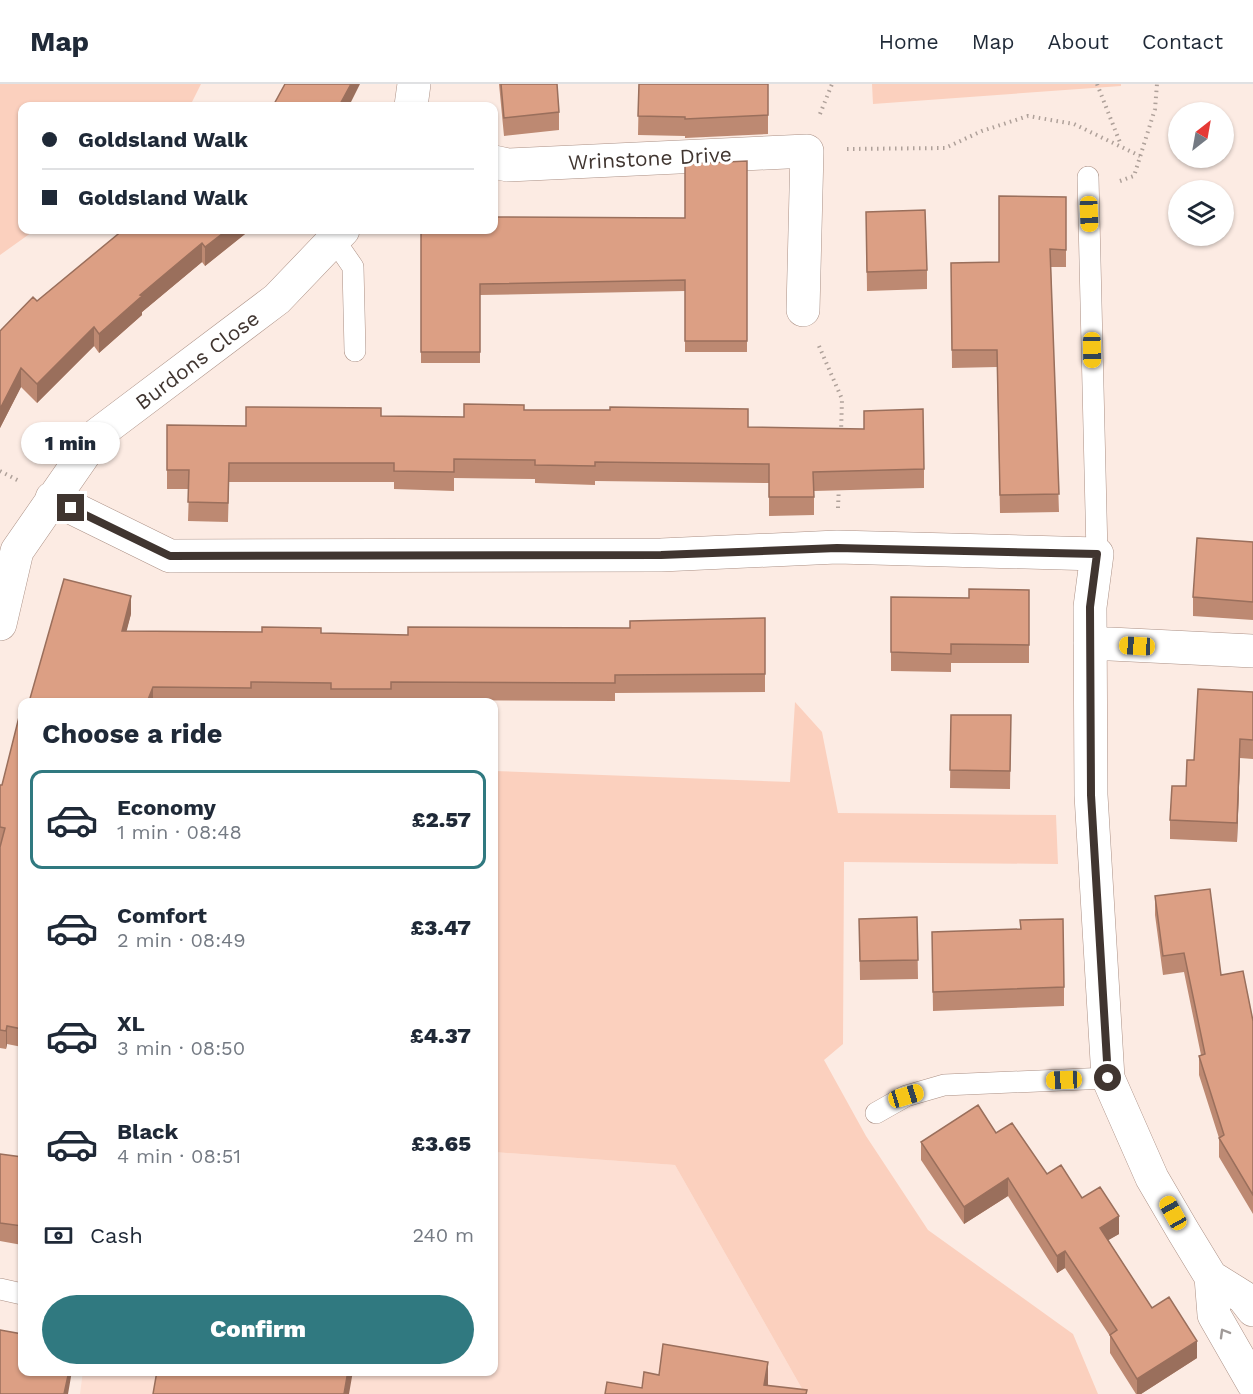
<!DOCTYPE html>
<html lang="en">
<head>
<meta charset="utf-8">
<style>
  :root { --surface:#fff; --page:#f6f6f7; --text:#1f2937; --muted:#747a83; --line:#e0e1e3; --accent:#307980 }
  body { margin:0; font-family:"Work Sans",sans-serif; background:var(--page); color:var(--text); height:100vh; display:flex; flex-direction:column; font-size:22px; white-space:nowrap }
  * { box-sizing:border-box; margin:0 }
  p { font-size:20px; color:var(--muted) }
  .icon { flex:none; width:33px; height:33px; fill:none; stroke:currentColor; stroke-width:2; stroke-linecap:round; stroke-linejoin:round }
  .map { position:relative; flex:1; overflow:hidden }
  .drawer { position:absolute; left:18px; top:614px; width:480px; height:678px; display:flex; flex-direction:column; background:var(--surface); border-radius:12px; box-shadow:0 2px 4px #0004 }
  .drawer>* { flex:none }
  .top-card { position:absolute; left:18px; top:18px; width:480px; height:132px; border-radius:12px; box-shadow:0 2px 4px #0004; display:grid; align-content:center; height:132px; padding:0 24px; background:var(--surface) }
  .needle { width:39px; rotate:31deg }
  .fabs { position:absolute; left:1168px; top:18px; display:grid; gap:12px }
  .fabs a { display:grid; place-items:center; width:66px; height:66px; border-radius:50%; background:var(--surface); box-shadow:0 2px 4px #0004; font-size:30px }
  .end { position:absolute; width:27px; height:27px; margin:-14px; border:8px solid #403530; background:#fff; box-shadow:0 0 0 3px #fff }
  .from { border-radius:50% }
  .bubble { position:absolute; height:42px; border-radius:21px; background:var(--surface); box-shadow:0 2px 4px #0004; font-size:20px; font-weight:800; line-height:42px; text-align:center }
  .car { position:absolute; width:18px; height:36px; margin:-18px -9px; border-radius:8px; box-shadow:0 0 4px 2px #0007; background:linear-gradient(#f5c518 24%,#345 0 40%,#f5c518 0 76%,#345 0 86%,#f5c518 0) }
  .top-card b { display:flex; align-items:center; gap:21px; height:57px; font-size:22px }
  .top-card b+b { border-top:2px solid var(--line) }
  .top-card i { width:15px; height:15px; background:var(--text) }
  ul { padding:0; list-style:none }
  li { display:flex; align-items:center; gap:18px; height:99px; margin:0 12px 9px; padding:0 12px; border:3px solid transparent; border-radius:12px }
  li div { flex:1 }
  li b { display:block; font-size:22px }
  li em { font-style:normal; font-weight:800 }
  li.active { border-color:var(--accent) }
  li>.icon { width:54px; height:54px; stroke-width:1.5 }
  h2 { padding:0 24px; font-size:27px; line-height:72px }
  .pay { display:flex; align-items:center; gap:15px; height:66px; padding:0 24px; font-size:22px }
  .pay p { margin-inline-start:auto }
  .cta { display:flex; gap:12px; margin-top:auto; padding:12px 24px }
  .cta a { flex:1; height:69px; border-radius:36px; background:var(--accent); color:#fff; font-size:24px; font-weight:800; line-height:69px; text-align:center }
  header { display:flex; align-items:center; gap:36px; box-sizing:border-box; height:84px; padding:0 30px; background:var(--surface); border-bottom:2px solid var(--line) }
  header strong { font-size:28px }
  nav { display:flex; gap:33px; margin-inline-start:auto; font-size:21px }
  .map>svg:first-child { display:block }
  .built { fill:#fddfd3 }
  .green { fill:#fbd0be }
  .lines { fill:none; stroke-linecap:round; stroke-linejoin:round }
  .lane-casing { stroke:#ab9085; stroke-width:22 }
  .street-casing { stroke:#ab9085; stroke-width:34 }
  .path { stroke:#afa19a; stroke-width:4; stroke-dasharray:1.5 4.5; stroke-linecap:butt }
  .lane { stroke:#fff; stroke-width:21 }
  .street { stroke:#fff; stroke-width:33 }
  .wall { fill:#bd8972 }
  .shaded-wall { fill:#9a6f5c }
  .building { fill:#dc9f84; stroke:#9a6f5c; stroke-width:1.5 }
  .oneway { stroke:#a09a98 }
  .route { stroke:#403530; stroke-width:8 }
  .labels { text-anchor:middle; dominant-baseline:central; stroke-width:6; stroke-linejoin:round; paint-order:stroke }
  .street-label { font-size:21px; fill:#403530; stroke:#fff }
</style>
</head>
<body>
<header>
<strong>Map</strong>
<nav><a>Home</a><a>Map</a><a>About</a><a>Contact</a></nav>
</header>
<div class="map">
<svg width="1253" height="1310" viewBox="0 0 1253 1310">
  <rect width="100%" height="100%" fill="#fcebe3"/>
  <path class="built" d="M 494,1068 L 675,1081 L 805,1310 L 80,1310 L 83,1287 L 494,1287 Z"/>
  <path class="green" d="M 0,0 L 201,0 L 190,22 L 22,22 L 22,146 L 35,146 L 0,171 Z
    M 872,0 L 1121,0 L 1121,2 L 873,20 Z
    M 795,618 L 822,648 L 838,729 L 1056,731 L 1058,780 L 844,778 L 843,960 L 824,976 L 866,1052 L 928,1146 L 1073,1250 L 1098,1310 L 805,1310 L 675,1081 L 494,1068 L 494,687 L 790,698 Z"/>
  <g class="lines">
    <defs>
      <path id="lane" d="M 1088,93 L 1097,470
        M 335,157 L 353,183 L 355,267
        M 876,1029 L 906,1012 L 944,1001 L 1108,994
        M 0,1205 L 22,1210"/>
      <path id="street" d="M 411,22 L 414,0
        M 494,78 L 508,81 L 807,67 L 803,226
        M 52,414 L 170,472 L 661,471 L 837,463 L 1097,470 L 1090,523 L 1091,711 L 1108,994 L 1152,1094 L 1183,1147 L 1211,1193 L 1243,1213 L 1253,1226
        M 0,540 L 17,467 L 98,350 L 277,215 L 343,146
        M 1090,559 L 1253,567
        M 1211,1193 L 1214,1231 L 1253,1299"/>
    </defs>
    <use href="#lane" class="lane-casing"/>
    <use href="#street" class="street-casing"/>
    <path class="path" d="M 1097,0 L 1121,61
      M 820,30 L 832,0
      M 847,65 L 945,64 L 982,47 L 1028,32 L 1074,40 L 1140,72
      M 1120,97 L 1134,92 L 1155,25 L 1157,0
      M 819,262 L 842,315 L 841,349
      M 0,387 L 19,397
      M 838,424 L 839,401"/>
    <use href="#lane" class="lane"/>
    <use href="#street" class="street"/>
  </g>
  <path class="wall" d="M 499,0 L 557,0 L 559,28 L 559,46 L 504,52 Z
    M 639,0 L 768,0 L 768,50 L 685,54 L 685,52 L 638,51 Z
    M 747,77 L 747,268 L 685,268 L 685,207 L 480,211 L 480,279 L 421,279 L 421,146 L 685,134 Z
    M 1066,113 L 1066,183 L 1051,183 L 1059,428 L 1000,429 L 997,283 L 952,284 L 951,179 L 999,178 Z
    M 866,128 L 927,186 L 927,205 L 867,207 Z
    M 123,146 L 250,146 L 205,182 L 202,178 L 142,228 L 142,231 L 99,269 L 94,262 L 37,319 L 21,303 L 0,344 L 0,247 L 37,217 Z
    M 524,326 L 748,343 L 924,385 L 924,404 L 814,407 L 814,431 L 769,432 L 769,399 L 595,397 L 595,401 L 535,399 L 535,395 L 454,394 L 454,407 L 394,405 L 394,398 L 229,398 L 228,438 L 188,437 L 189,405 L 167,405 L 167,341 L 246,342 L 381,332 L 464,333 Z
    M 1253,458 L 1253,536 L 1193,532 L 1193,513 Z
    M 1029,506 L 1029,579 L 951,579 L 951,588 L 891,587 L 891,513 L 969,514 Z
    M 131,530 L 126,547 L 408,551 L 630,544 L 765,534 L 765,608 L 615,609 L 615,617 L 391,616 L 391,618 L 251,616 L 251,618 L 29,618 Z
    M 1253,608 L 1253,675 L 1240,674 L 1237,758 L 1170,755 L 1170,736 L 1186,702 L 1194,676 Z
    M 22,621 L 22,963 L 7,960 L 6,965 L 0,964 L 0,701 L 2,701 Z
    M 951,631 L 1011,631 L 1010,705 L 950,704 Z
    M 1155,812 L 1221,891 L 1253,937 L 1253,1130 L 1219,1073 L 1219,1054 L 1199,991 L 1199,972 L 1201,971 L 1184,888 L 1163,891 L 1155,831 Z
    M 917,833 L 918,895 L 860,896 L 859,835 Z
    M 932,848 L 1064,903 L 1064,922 L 933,927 Z
    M 996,1049 L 1047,1090 L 1082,1114 L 1119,1150 L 1108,1156 L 1152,1224 L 1197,1274 L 1141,1310 L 1136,1310 L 1110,1269 L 1110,1252 L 1065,1184 L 1057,1189 L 1008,1112 L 964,1140 L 921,1076 L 921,1058 Z
    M 0,1070 L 22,1073 L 22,1161 L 0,1157 Z"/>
  <path class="shaded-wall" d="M 351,0 L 360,0 L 349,22 L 339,22 Z
    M 227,146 L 250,146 L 205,182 L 205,163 Z
    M 202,159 L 202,178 L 142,228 L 142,231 L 99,269 L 99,250 L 140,211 Z
    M 94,243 L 94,262 L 37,319 L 37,300 Z
    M 21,284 L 21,303 L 0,344 L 0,325 Z
    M 131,512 L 131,530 L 122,565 L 122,547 Z
    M 153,603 L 153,618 L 147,618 Z
    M 1240,655 L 1240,674 L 1237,758 L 1237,739 Z
    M 7,942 L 7,960 L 6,965 L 6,947 Z
    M 1008,1094 L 1008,1112 L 964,1140 L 964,1123 Z
    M 1119,1132 L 1119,1150 L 1100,1161 L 1100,1144 Z
    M 1065,1167 L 1065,1184 L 1057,1189 L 1057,1172 Z
    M 1197,1257 L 1197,1274 L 1141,1310 L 1137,1310 L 1137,1295 Z
    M 768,1278 L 768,1305 L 764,1301 Z
    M 69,1287 L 72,1287 L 68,1310 L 64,1310 Z
    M 348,1287 L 353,1287 L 349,1310 L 344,1310 Z"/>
  <path class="building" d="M 285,0 L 351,0 L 339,22 L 273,22 Z
    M 501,0 L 557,0 L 559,28 L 504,34 Z
    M 639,0 L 768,0 L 768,31 L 685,35 L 685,33 L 638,32 Z
    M 747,77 L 747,257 L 685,257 L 685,196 L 480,200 L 480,268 L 421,268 L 421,146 L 494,146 L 494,133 L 685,134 L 685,80 Z
    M 999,112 L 1066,113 L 1066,166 L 1050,165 L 1059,410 L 1000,411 L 997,266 L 952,266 L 951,179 L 999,178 Z
    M 925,126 L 927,186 L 867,188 L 866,128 Z
    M 123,146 L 227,146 L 205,163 L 202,159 L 140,211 L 142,212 L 99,250 L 94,243 L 37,300 L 21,284 L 0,325 L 0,247 L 33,213 L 37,217 Z
    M 464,320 L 524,321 L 524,326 L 610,326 L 610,323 L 748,325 L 748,343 L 864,345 L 864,327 L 923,325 L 924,385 L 813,388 L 814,413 L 769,413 L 769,380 L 595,378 L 595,382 L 535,381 L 535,376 L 454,375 L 454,388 L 394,387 L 394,379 L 229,379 L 228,419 L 188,418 L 189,386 L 167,386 L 167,341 L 246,342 L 246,323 L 381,324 L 381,332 L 464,333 Z
    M 1197,454 L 1253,458 L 1253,518 L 1193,513 Z
    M 64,495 L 131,512 L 122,547 L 262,548 L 262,543 L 321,544 L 321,549 L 408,551 L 408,543 L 630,544 L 630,537 L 765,534 L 765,590 L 615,591 L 615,599 L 391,598 L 391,605 L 331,605 L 331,599 L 251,598 L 251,604 L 153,603 L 147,618 L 29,618 Z
    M 969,505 L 1029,506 L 1029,561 L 951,560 L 951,570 L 891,568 L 891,513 L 969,514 Z
    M 1198,605 L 1253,608 L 1253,656 L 1240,655 L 1237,739 L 1170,736 L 1172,702 L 1186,702 L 1187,676 L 1194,676 Z
    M 22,621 L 22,945 L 7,942 L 6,947 L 0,946 L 0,763 L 5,744 L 0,743 L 0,701 L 2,701 Z
    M 951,631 L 1011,631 L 1010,687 L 950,686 Z
    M 1210,805 L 1221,891 L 1243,887 L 1253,937 L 1253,1111 L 1219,1054 L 1224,1051 L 1199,972 L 1205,970 L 1184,869 L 1163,872 L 1155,812 Z
    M 917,833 L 918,876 L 860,877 L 859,835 Z
    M 1063,835 L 1064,903 L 933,908 L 932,848 L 1021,845 L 1020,836 Z
    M 978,1021 L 996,1049 L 1012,1039 L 1047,1090 L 1061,1081 L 1082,1114 L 1100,1103 L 1119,1132 L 1100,1144 L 1152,1224 L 1169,1213 L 1197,1257 L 1137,1295 L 1110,1251 L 1117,1246 L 1065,1167 L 1057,1172 L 1008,1094 L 964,1123 L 921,1058 Z
    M 0,1070 L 22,1073 L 22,1142 L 0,1139 Z
    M 0,1246 L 22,1250 L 22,1287 L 69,1287 L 64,1310 L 0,1310 Z
    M 663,1260 L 768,1278 L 764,1301 L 807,1306 L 806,1310 L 605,1310 L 607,1298 L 642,1304 L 644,1288 L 659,1291 Z
    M 157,1287 L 348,1287 L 344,1310 L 153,1310 Z"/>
  <defs><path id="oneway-chevron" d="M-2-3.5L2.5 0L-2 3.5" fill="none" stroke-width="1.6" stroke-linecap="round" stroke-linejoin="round" transform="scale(1.5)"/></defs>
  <use class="oneway" href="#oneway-chevron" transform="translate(1224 1249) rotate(-120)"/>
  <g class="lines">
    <path class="route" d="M 71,424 L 170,472 L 661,471 L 837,464 L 1097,470 L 1090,523 L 1091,711 L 1108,994"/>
  </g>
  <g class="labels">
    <g class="street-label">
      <text transform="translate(650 74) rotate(-3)">Wrinstone Drive</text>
      <text transform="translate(197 276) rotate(-37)">Burdons Close</text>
    </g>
  </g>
</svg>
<div class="fabs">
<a><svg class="needle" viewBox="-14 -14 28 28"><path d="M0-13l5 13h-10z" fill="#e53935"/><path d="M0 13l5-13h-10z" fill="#747a83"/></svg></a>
<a><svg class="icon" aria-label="layers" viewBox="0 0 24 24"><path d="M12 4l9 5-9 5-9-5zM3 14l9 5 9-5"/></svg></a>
</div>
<i class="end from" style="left:1108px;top:994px"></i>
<i class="end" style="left:71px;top:424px"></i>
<div class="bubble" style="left:21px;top:338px;width:99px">1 min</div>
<i class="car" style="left:1089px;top:130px;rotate:178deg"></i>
<i class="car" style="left:1092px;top:266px;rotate:179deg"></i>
<i class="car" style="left:1137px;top:562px;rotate:273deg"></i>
<i class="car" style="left:1064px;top:996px;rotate:268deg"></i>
<i class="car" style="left:906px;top:1012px;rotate:73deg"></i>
<i class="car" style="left:1173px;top:1129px;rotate:331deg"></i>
<div class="top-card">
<b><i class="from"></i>Goldsland Walk</b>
<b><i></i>Goldsland Walk</b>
</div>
<section class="drawer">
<h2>Choose a ride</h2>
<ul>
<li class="active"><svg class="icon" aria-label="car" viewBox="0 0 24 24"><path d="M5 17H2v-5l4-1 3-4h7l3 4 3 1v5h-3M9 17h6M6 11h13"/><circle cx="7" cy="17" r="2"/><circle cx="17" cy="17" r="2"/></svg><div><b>Economy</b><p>1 min · 08:48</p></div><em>£2.57</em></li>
<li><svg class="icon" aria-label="car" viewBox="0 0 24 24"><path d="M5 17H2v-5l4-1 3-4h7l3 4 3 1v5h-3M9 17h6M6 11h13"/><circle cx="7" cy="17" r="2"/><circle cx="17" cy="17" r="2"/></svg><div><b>Comfort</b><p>2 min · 08:49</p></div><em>£3.47</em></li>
<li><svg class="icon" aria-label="car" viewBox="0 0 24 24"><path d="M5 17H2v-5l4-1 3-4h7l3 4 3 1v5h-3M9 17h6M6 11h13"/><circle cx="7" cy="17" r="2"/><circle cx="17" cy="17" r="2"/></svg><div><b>XL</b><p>3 min · 08:50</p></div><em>£4.37</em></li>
<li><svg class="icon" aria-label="car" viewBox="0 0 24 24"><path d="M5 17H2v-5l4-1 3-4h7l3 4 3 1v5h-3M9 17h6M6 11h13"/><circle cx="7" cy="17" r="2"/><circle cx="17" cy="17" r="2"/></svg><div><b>Black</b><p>4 min · 08:51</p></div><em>£3.65</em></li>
</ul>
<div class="pay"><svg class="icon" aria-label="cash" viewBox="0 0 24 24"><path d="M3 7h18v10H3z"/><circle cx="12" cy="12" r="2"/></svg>Cash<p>240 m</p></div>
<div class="cta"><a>Confirm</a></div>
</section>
</div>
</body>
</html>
